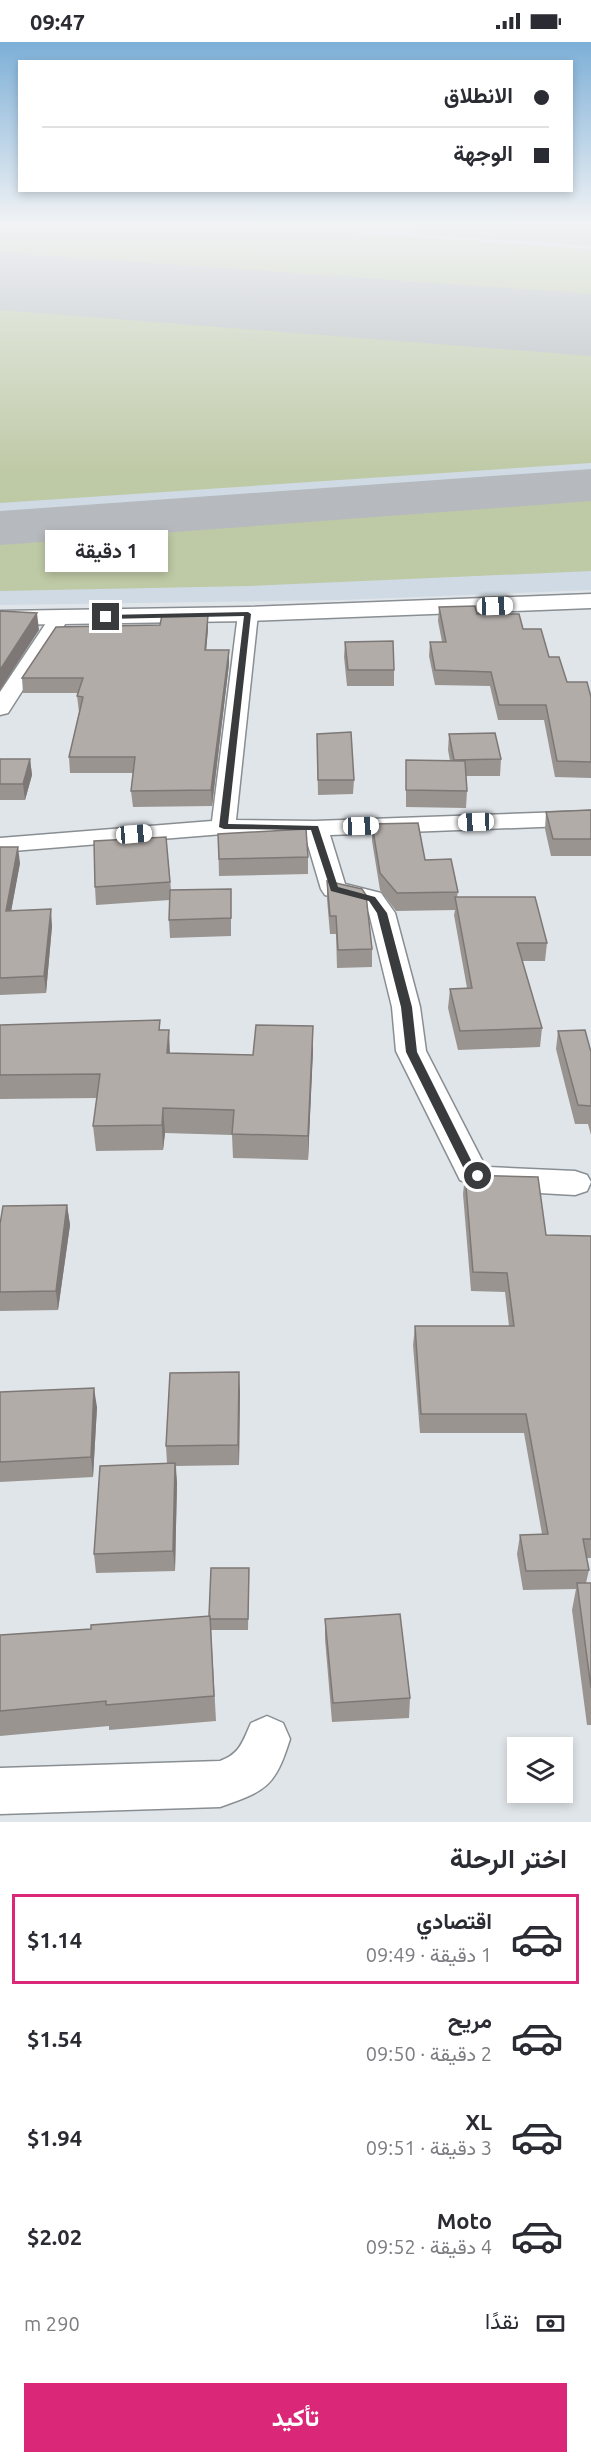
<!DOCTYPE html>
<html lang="ar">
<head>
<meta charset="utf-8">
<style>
  :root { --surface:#fff; --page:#f2f2f3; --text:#2b2b33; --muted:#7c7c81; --line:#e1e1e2; --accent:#db2777 }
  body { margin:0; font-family:Ubuntu,Vazirmatn,sans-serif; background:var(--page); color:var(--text); direction:rtl; height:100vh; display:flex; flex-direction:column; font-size:22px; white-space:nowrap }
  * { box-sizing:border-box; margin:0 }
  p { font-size:20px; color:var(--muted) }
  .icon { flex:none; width:33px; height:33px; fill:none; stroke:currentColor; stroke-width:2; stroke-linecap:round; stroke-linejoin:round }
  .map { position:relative; height:1780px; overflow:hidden; direction:ltr }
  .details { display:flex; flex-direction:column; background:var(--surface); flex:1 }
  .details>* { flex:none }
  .top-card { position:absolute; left:18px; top:18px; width:555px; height:132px; border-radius:0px; box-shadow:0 3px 9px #0003; direction:rtl; display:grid; align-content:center; height:132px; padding:0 24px; background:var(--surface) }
  .buttons { position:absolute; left:507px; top:1695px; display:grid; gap:12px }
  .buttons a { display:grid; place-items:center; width:66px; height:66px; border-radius:0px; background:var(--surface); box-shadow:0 3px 9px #0003; font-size:30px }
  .end { position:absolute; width:27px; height:27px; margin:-14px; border:8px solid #393b3d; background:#fff; box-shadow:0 0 0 3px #fff }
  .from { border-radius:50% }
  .bubble { position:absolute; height:42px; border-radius:0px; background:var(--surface); box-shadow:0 3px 9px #0003; font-size:20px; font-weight:700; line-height:42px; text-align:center; direction:rtl }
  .car { position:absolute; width:18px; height:36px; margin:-18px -9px; border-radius:8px; box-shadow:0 0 4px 2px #0007; background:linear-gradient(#fff 24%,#345 0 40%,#fff 0 76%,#345 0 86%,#fff 0) }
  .top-card b { display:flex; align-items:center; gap:21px; height:57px; font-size:22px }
  .top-card b+b { border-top:2px solid var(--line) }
  .top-card i { width:15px; height:15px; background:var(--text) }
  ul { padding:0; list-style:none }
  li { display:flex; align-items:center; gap:18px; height:90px; margin:0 12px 9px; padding:0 12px; border:3px solid transparent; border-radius:0px }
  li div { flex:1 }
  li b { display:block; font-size:22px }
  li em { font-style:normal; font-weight:700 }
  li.current { border-color:var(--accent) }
  li>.icon { width:54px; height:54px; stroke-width:1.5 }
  h2 { padding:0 24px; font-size:27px; line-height:72px }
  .pay { display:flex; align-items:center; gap:15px; height:66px; padding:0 24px; font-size:22px }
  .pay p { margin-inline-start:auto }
  .action { display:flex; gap:12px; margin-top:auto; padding:12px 24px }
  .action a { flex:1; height:69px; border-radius:0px; background:var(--accent); color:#fff; font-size:24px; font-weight:700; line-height:69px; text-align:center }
  .status { display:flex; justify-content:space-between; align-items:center; height:42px; padding:0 30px; background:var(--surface); direction:ltr }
  .status svg { height:16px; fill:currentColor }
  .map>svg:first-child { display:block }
  .built { fill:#cfdae4 }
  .green { fill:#bec9a5 }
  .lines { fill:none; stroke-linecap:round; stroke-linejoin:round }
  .taxiway { fill:#b6babe; fill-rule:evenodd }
  .runway { fill:#b6babe; fill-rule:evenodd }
  .street-casing { stroke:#898e92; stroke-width:3 }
  .secondary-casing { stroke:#898e92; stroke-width:3 }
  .street { fill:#fff; fill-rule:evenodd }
  .secondary { fill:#fff; fill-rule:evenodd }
  .wall { fill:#999490 }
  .shaded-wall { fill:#7d7876 }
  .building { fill:#b2aca8; stroke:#7d7876; stroke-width:1.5 }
  .route { fill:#393b3d }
</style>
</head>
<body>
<div class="status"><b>09:47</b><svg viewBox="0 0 49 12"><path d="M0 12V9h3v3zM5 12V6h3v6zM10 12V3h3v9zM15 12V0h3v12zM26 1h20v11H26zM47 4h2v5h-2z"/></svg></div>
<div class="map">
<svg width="591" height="1780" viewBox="0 0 591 1780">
  <rect width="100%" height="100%" fill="#e0e5e9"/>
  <path class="built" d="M 0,183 L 591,183 L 591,548 L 343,558 L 0,563 Z"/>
  <path class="green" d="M 0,183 L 236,183 L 591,207 L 591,262 L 0,219 Z
    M 0,258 L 591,303 L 591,421 L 0,461 Z
    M 591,458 L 591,529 L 249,544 L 0,549 L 0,502 Z"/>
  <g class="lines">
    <path class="taxiway" d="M 406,183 L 591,184 L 591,204 L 423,193 L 411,190 Z
      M 591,427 L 591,459 L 0,503 L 0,469 Z"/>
    <path class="runway" d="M 0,210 L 591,252 L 591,314 L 0,268 Z"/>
    <defs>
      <path id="street" d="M 248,566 L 255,568 L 258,572 L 236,778 L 315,779 L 591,769 L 591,783 L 330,793 L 345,842 L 381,851 L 395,871 L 420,965 L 426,1009 L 484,1122 L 489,1125 L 575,1129 L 587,1133 L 591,1140 L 587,1149 L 575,1153 L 484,1148 L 460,1138 L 396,1009 L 392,965 L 369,871 L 363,863 L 325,853 L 321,847 L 305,793 L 223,792 L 0,810 L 0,796 L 212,779 L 238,572 L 241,568 Z
        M 59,570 L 66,572 L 69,576 L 8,671 L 0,673 L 0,650 L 52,572 Z
        M 267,1674 L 283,1681 L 290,1697 C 275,1745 266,1749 220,1765 L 0,1772 L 0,1726 L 220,1719 C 240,1712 243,1699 251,1681 Z"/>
      <path id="secondary" d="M 591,552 L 591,566 L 248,579 L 0,583 L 0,569 L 248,565 Z"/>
    </defs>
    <use href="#street" class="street-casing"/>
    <use href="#secondary" class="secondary-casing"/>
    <use href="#street" class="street"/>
    <use href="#secondary" class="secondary"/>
  </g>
  <path class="wall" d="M 439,565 L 477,572 L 523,587 L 549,615 L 567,640 L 591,655 L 591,736 L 555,735 L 544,678 L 498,678 L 490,644 L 435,643 L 429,614 L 430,600 L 442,600 L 438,579 Z
    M 208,573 L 208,587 L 206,608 L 229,622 L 212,764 L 133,765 L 131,749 L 133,731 L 70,731 L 69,715 L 79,670 L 77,654 L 78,651 L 23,651 L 22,636 L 160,583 Z
    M 345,600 L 394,628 L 394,644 L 347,644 L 344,615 Z
    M 449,692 L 501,717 L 500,734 L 466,734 L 467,749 L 466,766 L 406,765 L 406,718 L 450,719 L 448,708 Z
    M 317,705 L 354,738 L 353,752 L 318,753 Z
    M 0,717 L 30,717 L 32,733 L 25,758 L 0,758 Z
    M 591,768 L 591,814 L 551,814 L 545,787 L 546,770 Z
    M 372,782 L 425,818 L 458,850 L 457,855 L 547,901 L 545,919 L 522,919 L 542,986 L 540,1005 L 458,1008 L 448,966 L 450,947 L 467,946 L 454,873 L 455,868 L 396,869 L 380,848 L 372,799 Z
    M 218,792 L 308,815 L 308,832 L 219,834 Z
    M 166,795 L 171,848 L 231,847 L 231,894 L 170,896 L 169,878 L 170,858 L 96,863 L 95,845 Z
    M 0,805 L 20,821 L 11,869 L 52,884 L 46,951 L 0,953 Z
    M 327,839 L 372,907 L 372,925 L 337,926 L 336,892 L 330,892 L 327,857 Z
    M 0,983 L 160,988 L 170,1011 L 253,1013 L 313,1008 L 308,1118 L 233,1116 L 232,1093 L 165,1091 L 163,1108 L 96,1109 L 93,1084 L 97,1056 L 0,1057 Z
    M 558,989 L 591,1010 L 591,1093 L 588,1082 L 575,1082 L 556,1007 Z
    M 465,1133 L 546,1193 L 591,1194 L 591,1516 L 586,1516 L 589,1528 L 586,1541 L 591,1541 L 591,1683 L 587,1683 L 572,1568 L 576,1547 L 523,1548 L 517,1512 L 520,1493 L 542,1492 L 524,1391 L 420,1391 L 413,1303 L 415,1284 L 509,1284 L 505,1250 L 471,1249 L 463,1152 Z
    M 67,1163 L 70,1183 L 58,1268 L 0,1269 L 0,1182 Z
    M 240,1349 L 239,1423 L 176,1424 L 177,1441 L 175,1529 L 96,1531 L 94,1512 L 167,1421 L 166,1404 Z
    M 0,1350 L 97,1365 L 93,1435 L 0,1440 Z
    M 249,1526 L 248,1588 L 211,1588 L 216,1679 L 109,1688 L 109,1684 L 0,1694 L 0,1593 L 91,1587 L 209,1574 Z
    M 325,1577 L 410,1656 L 409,1676 L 332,1680 L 325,1597 Z"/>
  <path class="shaded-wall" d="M 37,571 L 39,588 L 0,648 L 0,628 Z
    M 208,573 L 208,587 L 205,622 L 205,608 Z
    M 229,608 L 229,622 L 212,764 L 211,748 Z
    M 30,717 L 32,733 L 25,758 L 23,742 Z
    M 18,805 L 20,821 L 8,886 L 6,869 Z
    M 51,867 L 52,884 L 46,951 L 44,934 Z
    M 313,984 L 313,1008 L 308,1118 L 308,1094 Z
    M 169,988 L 170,1012 L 167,1011 Z
    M 163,1066 L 165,1091 L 163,1108 L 162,1083 Z
    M 67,1163 L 70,1183 L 58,1268 L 56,1249 Z
    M 239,1330 L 240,1349 L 239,1423 L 238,1403 Z
    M 94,1346 L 97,1365 L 93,1435 L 91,1415 Z
    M 175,1421 L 177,1441 L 175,1529 L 173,1509 Z"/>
  <path class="building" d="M 475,564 L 477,572 L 519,572 L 523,587 L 541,587 L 549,615 L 559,615 L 567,640 L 587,640 L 591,655 L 591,720 L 557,719 L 546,663 L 499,663 L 491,630 L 435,628 L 430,600 L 446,600 L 439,565 Z
    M 0,569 L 37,571 L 0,628 Z
    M 162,573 L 208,573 L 205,608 L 229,608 L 211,748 L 131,749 L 135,715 L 69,715 L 83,655 L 77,654 L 83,636 L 22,636 L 56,585 L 160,583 Z
    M 393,599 L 394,628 L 348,628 L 345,600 Z
    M 351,690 L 354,738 L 318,738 L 317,692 Z
    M 495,691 L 501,717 L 454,718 L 449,692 Z
    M 0,717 L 30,717 L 23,742 L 0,742 Z
    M 406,718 L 465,719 L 467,749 L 406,748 Z
    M 591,768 L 591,797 L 553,797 L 546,770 Z
    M 418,781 L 425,818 L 451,817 L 458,850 L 397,851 L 380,831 L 372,782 Z
    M 306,787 L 308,815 L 219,817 L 218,792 Z
    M 166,795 L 170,840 L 95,845 L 94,799 Z
    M 0,805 L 18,805 L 6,869 L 51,867 L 44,934 L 0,936 Z
    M 327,839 L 362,847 L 366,853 L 372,907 L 338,908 L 336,874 L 330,874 Z
    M 231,847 L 231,876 L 169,878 L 170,848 Z
    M 455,855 L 535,855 L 547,901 L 517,901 L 542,986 L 460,989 L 450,947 L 472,946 Z
    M 160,978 L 159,988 L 169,988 L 167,1011 L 253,1013 L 256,983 L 313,984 L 308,1094 L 232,1092 L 234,1068 L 163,1066 L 162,1083 L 93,1084 L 100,1032 L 0,1033 L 0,983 Z
    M 585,988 L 591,1010 L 591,1064 L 578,1063 L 558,989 Z
    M 465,1133 L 538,1135 L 546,1193 L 591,1194 L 591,1497 L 583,1497 L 589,1528 L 526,1529 L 520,1493 L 548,1492 L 526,1372 L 421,1372 L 415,1284 L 514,1284 L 507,1231 L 473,1230 Z
    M 67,1163 L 56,1249 L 0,1250 L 0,1182 L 3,1164 Z
    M 239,1330 L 238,1403 L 166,1404 L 170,1331 Z
    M 94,1346 L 91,1415 L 0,1420 L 0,1350 Z
    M 175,1421 L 173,1509 L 94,1512 L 100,1424 Z
    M 211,1526 L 249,1526 L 248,1577 L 210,1577 L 210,1574 L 209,1574 Z
    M 577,1541 L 591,1541 L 591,1646 Z
    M 400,1572 L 410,1656 L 333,1661 L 325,1577 Z
    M 210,1574 L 214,1654 L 106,1663 L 106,1659 L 0,1669 L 0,1593 L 91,1587 L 91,1583 Z"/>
  <linearGradient id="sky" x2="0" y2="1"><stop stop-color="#7dafd7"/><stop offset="0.42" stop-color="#f1f3f5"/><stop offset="1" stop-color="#f1f3f5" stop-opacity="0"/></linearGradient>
  <rect width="591" height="433" fill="url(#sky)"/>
  <path class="route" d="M 248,570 L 251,572 L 228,782 L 318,784 L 338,845 L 375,855 L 387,871 L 412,965 L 417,1010 L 473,1122 L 484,1134 L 482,1137 L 474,1137 L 464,1127 L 406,1010 L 401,965 L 377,871 L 369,859 L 331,849 L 311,788 L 224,787 L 219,785 L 244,574 L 106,577 L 103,575 L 106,573 Z"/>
</svg>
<div class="buttons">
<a><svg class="icon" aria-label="layers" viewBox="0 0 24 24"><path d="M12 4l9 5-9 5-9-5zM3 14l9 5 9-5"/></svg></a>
</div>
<i class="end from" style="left:478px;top:1134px"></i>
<i class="end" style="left:106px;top:575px"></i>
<div class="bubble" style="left:45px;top:488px;width:123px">1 دقيقة</div>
<i class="car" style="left:495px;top:564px;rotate:88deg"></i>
<i class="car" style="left:476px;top:780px;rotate:268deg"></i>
<i class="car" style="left:361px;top:784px;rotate:88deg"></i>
<i class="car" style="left:134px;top:792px;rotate:85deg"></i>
<div class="top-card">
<b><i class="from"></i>الانطلاق</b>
<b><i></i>الوجهة</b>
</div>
</div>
<section class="details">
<h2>اختر الرحلة</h2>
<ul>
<li class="current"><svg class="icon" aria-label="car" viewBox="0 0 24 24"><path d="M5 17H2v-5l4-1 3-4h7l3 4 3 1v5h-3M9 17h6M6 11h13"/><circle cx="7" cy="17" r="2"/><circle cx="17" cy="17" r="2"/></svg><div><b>اقتصادي</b><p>1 دقيقة · 09:49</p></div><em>$1.14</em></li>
<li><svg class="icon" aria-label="car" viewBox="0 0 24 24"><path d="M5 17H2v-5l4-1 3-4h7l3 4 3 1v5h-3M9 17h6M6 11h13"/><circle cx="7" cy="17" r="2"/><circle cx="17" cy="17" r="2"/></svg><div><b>مريح</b><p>2 دقيقة · 09:50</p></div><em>$1.54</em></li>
<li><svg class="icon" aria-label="car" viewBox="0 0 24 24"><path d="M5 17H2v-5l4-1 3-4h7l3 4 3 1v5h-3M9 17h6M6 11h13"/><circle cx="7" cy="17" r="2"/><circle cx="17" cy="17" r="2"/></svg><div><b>XL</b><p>3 دقيقة · 09:51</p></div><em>$1.94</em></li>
<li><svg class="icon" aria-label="car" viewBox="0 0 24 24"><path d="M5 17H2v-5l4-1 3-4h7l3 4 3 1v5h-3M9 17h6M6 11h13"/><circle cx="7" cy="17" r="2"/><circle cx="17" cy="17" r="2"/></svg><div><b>Moto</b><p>4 دقيقة · 09:52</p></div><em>$2.02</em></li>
</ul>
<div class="pay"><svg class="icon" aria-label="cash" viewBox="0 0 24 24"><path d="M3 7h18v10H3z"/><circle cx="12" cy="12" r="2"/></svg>نقدًا<p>290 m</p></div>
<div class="action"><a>تأكيد</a></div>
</section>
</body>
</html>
